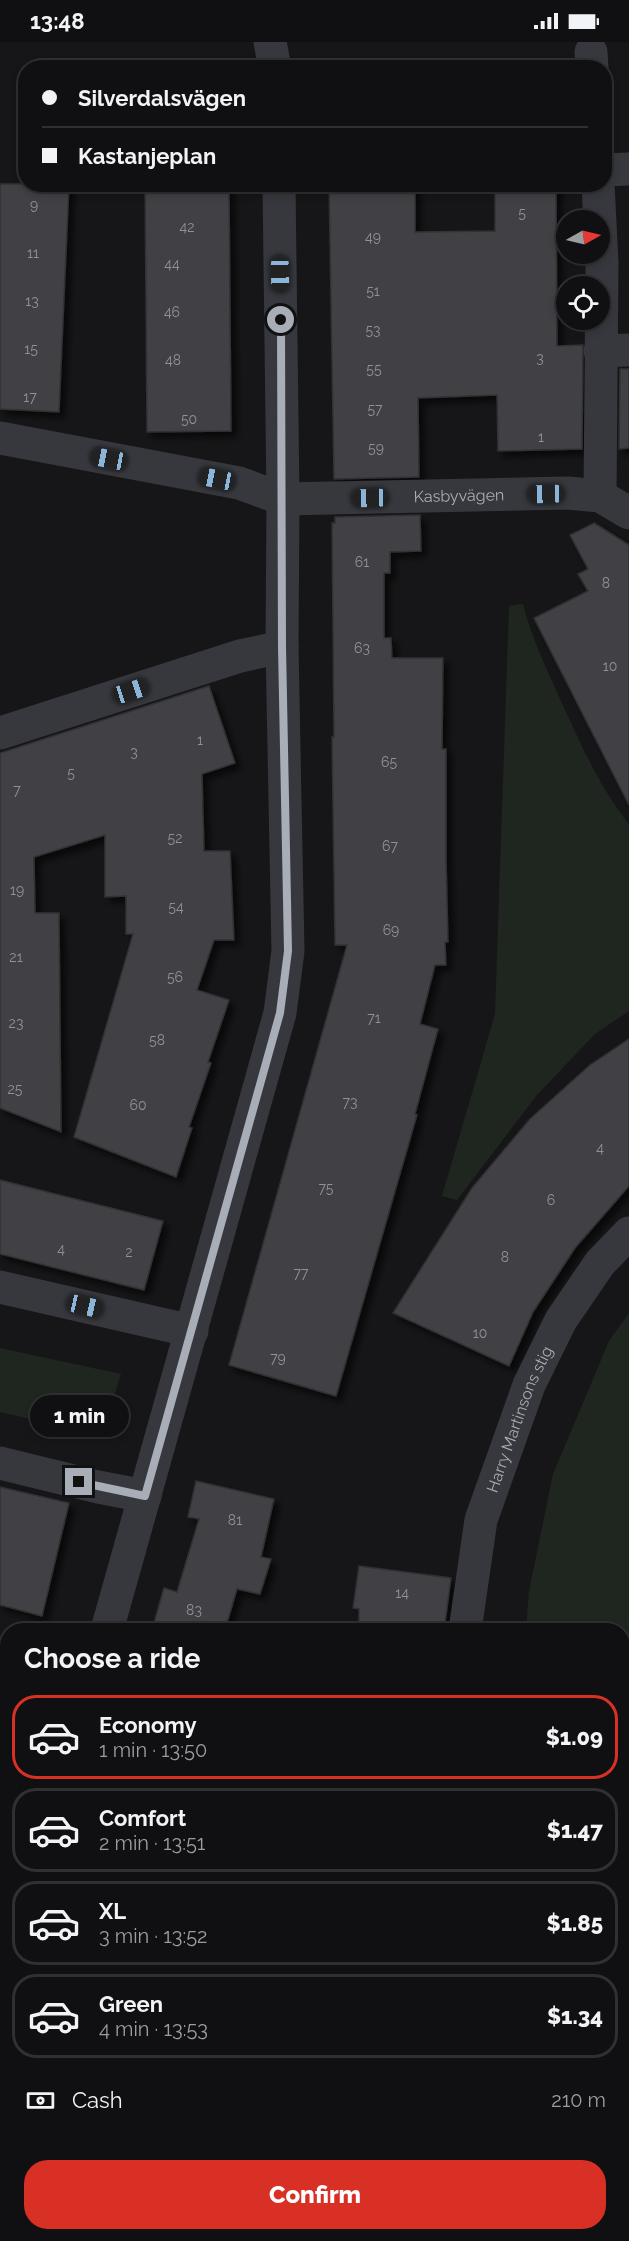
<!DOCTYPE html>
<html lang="en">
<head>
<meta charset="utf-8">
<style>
  :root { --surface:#101012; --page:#1e1e20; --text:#f1f3f6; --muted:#9c9d9f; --line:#303032; --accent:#d93025 }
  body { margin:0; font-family:Raleway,sans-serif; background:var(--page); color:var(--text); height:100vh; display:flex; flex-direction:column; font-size:22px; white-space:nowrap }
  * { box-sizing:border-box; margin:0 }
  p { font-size:20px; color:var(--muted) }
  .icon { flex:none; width:33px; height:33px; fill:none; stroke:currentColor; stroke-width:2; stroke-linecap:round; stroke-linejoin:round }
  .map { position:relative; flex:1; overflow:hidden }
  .sheet { position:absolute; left:0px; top:1581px; width:630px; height:618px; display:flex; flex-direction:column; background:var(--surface); border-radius:24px 24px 0 0; box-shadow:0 3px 9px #0003,0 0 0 2px var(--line) }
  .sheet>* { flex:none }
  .hud { position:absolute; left:18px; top:18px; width:594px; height:132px; border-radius:24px; box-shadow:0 3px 9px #0003,0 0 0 2px var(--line); display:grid; align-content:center; height:132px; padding:0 24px; background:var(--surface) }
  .needle { width:39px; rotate:82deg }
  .buttons { position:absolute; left:556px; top:168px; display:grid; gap:12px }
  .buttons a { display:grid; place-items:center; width:54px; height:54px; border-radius:50%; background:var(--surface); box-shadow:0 3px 9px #0003,0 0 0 2px var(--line); font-size:30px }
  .end { position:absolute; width:27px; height:27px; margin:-14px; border:8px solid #a8adb8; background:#111; box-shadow:0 0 0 3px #111 }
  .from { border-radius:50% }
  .bubble { position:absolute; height:42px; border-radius:21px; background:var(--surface); box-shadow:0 3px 9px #0003,0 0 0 2px var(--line); font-size:20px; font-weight:800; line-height:42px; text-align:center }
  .car { position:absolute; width:18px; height:36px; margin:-18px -9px; border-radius:8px; box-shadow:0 0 4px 2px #0007; background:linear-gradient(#222 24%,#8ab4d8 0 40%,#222 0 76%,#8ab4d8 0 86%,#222 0) }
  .hud b { display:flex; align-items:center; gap:21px; height:57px; font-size:22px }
  .hud b+b { border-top:2px solid var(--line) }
  .hud i { width:15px; height:15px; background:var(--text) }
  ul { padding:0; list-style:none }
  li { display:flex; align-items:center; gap:18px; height:84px; margin:0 12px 9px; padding:0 12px; border:3px solid var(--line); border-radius:24px }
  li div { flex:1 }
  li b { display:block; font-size:22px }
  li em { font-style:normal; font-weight:800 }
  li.on { border-color:var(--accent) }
  li>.icon { width:54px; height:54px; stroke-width:1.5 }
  h2 { padding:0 24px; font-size:27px; line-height:72px }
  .pay { display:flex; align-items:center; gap:15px; height:66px; padding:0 24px; font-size:22px }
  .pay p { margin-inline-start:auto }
  .primary-button { display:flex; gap:12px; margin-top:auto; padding:12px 24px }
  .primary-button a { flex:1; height:69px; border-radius:24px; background:var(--accent); color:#fff; font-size:24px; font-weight:800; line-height:69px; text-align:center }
  .status { display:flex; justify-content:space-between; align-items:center; height:42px; padding:0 30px; background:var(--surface); direction:ltr }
  .status svg { height:16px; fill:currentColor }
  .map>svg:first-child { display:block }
  .green { fill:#1e261f }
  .building { fill:#404145; stroke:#303034; stroke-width:1.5; filter:url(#shadow) }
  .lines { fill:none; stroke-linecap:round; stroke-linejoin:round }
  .minor { stroke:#37383d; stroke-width:33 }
  .route { stroke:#a8adb8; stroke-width:8 }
  .labels { text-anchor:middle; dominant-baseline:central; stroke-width:5; stroke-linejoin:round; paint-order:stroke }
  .number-label { font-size:14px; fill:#8e929b }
  .street-label { font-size:16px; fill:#a8adb8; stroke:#111113 }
</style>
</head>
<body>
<div class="status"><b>13:48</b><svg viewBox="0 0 49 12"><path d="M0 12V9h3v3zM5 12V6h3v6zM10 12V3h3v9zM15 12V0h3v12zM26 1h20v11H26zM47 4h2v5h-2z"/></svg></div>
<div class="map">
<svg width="629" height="2199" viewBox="0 0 629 2199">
  <defs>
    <filter id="shadow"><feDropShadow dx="5.5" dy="5.5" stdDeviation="3" flood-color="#0009"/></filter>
  </defs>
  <rect width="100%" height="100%" fill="#161618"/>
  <path class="green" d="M 523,562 C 531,595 546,625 560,657 C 580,700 599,745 629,782 L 629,969 L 595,992 L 537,1053 L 457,1158 L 442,1154 L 495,972 L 509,564 Z
    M 629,1271 L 629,1913 L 622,1905 L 622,1588 L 526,1588 L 529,1549 L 553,1432 L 609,1299 Z
    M 0,1306 L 121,1332 L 102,1394 L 0,1370 Z
    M 7,1891 L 8,2173 L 0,2179 L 0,1900 Z
    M 629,2145 L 629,2199 L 613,2199 L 615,2192 L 622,2192 L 623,2167 Z"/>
  <path class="building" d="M 0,142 L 69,142 L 59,370 L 0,367 Z
    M 145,142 L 229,142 L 231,389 L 147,390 Z
    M 329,142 L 415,142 L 415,190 L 495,189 L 495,142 L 556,142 L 557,304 L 583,303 L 582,407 L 498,409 L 497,353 L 418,356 L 419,435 L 334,437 Z
    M 620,327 L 629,327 L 629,406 L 619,407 Z
    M 420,473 L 421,509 L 390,510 L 390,531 L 384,531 L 384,596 L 391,596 L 392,616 L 443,616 L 442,707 L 446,707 L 446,817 L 448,900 L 445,900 L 446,923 L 435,923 L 420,982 L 438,987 L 415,1072 L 417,1073 L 336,1354 L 229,1323 L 347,903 L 335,903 L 332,695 L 334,695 L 332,481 L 335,481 L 335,475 Z
    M 594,481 L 629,503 L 629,763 L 534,576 L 588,549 L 578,532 L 588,527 L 570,493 Z
    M 209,644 L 235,721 L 202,732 L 204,809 L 230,809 L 234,898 L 214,898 L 197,948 L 229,958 L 208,1020 L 211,1021 L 189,1085 L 192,1086 L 176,1135 L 74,1095 L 133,892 L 126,892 L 126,854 L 105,855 L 105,793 L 34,815 L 35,871 L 59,871 L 61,1090 L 0,1066 L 0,711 Z
    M 629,997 L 629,1144 L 575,1206 L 533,1270 L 509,1324 L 393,1271 L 472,1146 L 530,1077 L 590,1023 Z
    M 0,1138 L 163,1179 L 144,1248 L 0,1212 Z
    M 196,1439 L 274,1457 L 261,1515 L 271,1517 L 260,1552 L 237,1547 L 225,1588 L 152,1588 L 164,1546 L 177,1550 L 199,1477 L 188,1475 Z
    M 0,1445 L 69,1461 L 42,1574 L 0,1563 Z
    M 359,1524 L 451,1536 L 444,1588 L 359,1588 L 359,1567 L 353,1566 Z"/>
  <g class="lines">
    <g class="minor">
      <path d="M 270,0 L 275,26"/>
      <path d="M 591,10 L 592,26"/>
      <path d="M 604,128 L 629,127"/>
      <path d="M 598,142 L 602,221 L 600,454"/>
      <path d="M 600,309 L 629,308"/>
      <path id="s1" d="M 0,396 L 239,441 L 283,457 L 568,451 L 600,454 L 629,471"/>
      <path d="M 0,691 L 240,614 L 282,605"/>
      <path d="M 0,1245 L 192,1289"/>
      <path d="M 0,1421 L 98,1445 L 145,1454"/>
      <path d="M 107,1588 L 280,971 L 288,909 L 282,605 L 283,457 L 279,142"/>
      <path id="s2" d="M 465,1588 L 481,1478 L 529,1343 L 561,1278 L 600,1221 L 629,1191"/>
      <path d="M 0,1826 L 8,1817"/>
      <path d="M 622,2000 L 629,2008"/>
      <path d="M 622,2069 L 629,2048"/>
      <path d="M 400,2192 L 421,2199"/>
      <path d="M 0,2198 L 11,2192"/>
      <path d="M 583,2199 L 585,2192"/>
    </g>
  </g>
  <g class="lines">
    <path class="route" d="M 79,1440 L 145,1454 L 280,971 L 288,909 L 282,605 L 281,278"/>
  </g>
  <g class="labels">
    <g class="number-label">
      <text x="34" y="163">9</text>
      <text x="522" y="171">5</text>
      <text x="187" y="185">42</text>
      <text x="373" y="195">49</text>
      <text x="33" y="211">11</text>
      <text x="172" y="222">44</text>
      <text x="373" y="249">51</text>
      <text x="32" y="259">13</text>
      <text x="172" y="270">46</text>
      <text x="373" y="288">53</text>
      <text x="31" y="307">15</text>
      <text x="540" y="316">3</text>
      <text x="173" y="318">48</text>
      <text x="374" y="327">55</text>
      <text x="30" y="355">17</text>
      <text x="375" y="367">57</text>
      <text x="189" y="377">50</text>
      <text x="541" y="395">1</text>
      <text x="376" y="406">59</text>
      <text x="362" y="520">61</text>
      <text x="606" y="541">8</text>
      <text x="362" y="606">63</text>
      <text x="610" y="624">10</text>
      <text x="200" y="698">1</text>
      <text x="134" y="710">3</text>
      <text x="389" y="720">65</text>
      <text x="71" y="731">5</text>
      <text x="17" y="748">7</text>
      <text x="175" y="796">52</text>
      <text x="390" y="804">67</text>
      <text x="17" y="848">19</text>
      <text x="176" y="865">54</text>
      <text x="391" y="888">69</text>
      <text x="16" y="915">21</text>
      <text x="175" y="935">56</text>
      <text x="374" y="976">71</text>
      <text x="16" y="981">23</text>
      <text x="157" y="998">58</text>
      <text x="15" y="1047">25</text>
      <text x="350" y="1060">73</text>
      <text x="138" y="1063">60</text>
      <text x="600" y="1106">4</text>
      <text x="326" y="1146">75</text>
      <text x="551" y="1158">6</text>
      <text x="61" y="1207">4</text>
      <text x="129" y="1210">2</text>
      <text x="505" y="1215">8</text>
      <text x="301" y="1231">77</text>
      <text x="480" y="1291">10</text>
      <text x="278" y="1316">79</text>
      <text x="235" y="1478">81</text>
      <text x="402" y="1551">14</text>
      <text x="194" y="1568">83</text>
    </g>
    <g class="street-label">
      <text stroke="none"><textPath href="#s1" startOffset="466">Kasbyvägen</textPath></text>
      <text stroke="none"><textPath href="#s2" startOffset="219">Harry Martinsons stig</textPath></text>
    </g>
  </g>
</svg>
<div class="buttons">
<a><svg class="needle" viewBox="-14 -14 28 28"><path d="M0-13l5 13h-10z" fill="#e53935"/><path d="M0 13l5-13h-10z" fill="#9c9d9f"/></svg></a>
<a><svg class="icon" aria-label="locate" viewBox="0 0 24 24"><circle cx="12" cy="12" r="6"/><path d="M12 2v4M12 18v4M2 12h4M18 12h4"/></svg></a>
</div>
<i class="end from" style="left:281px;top:278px"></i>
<i class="end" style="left:79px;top:1440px"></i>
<div class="bubble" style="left:30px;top:1353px;width:99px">1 min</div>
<i class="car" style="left:280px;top:232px;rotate:179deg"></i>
<i class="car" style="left:109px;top:417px;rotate:281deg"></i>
<i class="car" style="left:217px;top:437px;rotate:281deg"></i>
<i class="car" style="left:546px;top:452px;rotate:269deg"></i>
<i class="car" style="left:370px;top:456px;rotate:269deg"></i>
<i class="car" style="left:131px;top:649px;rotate:72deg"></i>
<i class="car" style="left:85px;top:1264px;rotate:103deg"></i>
<div class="hud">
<b><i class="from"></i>Silverdalsvägen</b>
<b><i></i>Kastanjeplan</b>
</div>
<section class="sheet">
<h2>Choose a ride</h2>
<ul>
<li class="on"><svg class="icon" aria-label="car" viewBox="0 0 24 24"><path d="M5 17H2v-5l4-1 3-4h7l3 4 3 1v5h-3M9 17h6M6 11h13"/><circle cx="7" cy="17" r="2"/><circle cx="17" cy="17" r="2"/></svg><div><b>Economy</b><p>1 min · 13:50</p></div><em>$1.09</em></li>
<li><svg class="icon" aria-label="car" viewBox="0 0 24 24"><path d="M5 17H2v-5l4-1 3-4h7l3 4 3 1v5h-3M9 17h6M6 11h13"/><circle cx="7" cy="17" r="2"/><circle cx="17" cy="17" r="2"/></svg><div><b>Comfort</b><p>2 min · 13:51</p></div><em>$1.47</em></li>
<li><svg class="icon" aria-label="car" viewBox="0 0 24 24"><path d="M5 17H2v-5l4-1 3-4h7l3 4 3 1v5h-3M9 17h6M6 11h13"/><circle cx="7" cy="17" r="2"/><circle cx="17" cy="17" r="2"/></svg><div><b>XL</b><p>3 min · 13:52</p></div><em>$1.85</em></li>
<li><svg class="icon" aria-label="car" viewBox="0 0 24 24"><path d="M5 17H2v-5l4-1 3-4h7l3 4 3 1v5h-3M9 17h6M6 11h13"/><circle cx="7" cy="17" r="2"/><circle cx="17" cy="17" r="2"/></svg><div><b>Green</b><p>4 min · 13:53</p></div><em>$1.34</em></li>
</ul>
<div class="pay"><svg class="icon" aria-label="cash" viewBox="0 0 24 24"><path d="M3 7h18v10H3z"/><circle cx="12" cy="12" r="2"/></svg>Cash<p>210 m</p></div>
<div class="primary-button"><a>Confirm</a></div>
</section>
</div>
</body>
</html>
